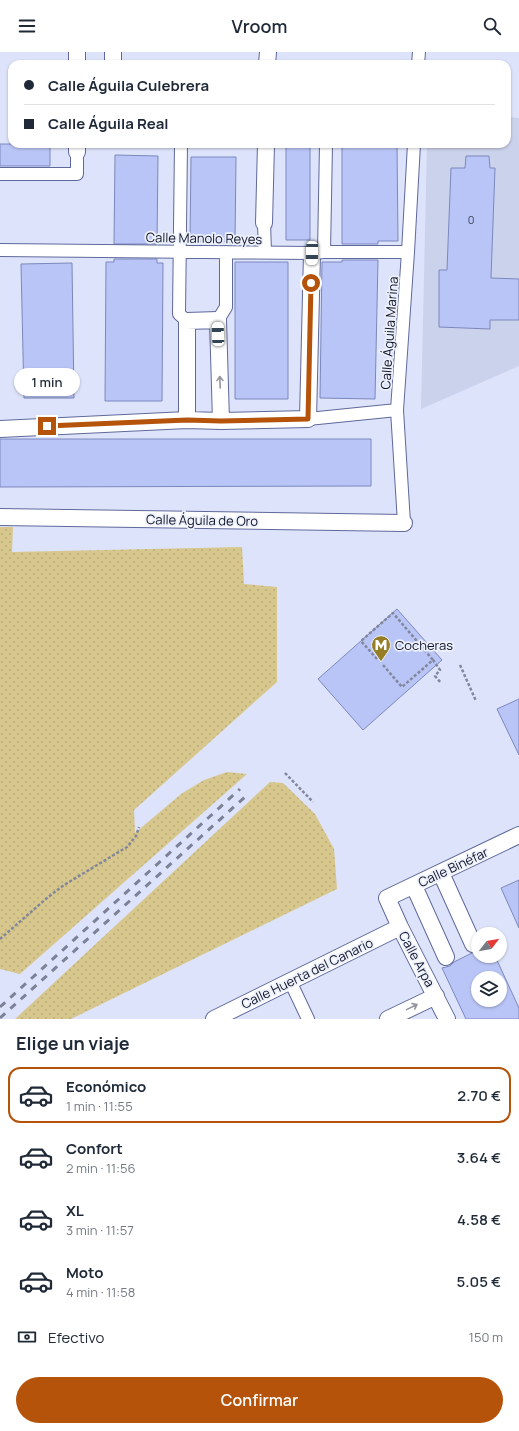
<!DOCTYPE html>
<html lang="es">
<head>
<meta charset="utf-8">
<style>
  :root { --surface:#fff; --page:#f6f6f7; --text:#1f2937; --muted:#747a83; --line:#e0e1e3; --accent:#b45309 }
  body { margin:0; font-family:Manrope,sans-serif; background:var(--page); color:var(--text); height:100vh; display:flex; flex-direction:column; font-size:15px; white-space:nowrap }
  * { box-sizing:border-box; margin:0 }
  p { font-size:13px; color:var(--muted) }
  .icon { flex:none; width:22px; height:22px; fill:none; stroke:currentColor; stroke-width:2; stroke-linecap:round; stroke-linejoin:round }
  .map { position:relative; height:967px; overflow:hidden }
  .side { display:flex; flex-direction:column; background:var(--surface); flex:1 }
  .side>* { flex:none }
  .banner { position:absolute; left:8px; top:8px; width:503px; height:88px; border-radius:12px; box-shadow:0 1px 3px #0004; display:grid; align-content:center; height:88px; padding:0 16px; background:var(--surface) }
  .needle { width:26px; rotate:59deg }
  .buttons { position:absolute; left:471px; top:875px; display:grid; gap:8px }
  .buttons a { display:grid; place-items:center; width:36px; height:36px; border-radius:50%; background:var(--surface); box-shadow:0 1px 3px #0004; font-size:20px }
  .end { position:absolute; width:18px; height:18px; margin:-9px; border:5px solid #b45309; background:#fff; box-shadow:0 0 0 2px #fff }
  .from { border-radius:50% }
  .bubble { position:absolute; height:28px; border-radius:14px; background:var(--surface); box-shadow:0 1px 3px #0004; font-size:13px; font-weight:600; line-height:28px; text-align:center }
  .car { position:absolute; width:12px; height:24px; margin:-12px -6px; border-radius:5px; box-shadow:0 0 3px 1px #0007; background:linear-gradient(#fff 24%,#345 0 40%,#fff 0 76%,#345 0 86%,#fff 0) }
  .banner b { display:flex; align-items:center; gap:14px; height:38px; font-size:15px }
  .banner b+b { border-top:1px solid var(--line) }
  .banner i { width:10px; height:10px; background:var(--text) }
  ul { padding:0; list-style:none }
  li { display:flex; align-items:center; gap:12px; height:56px; margin:0 8px 6px; padding:0 8px; border:2px solid transparent; border-radius:12px }
  li div { flex:1 }
  li b { display:block; font-size:15px }
  li em { font-style:normal; font-weight:600 }
  li.active { border-color:var(--accent) }
  li>.icon { width:36px; height:36px; stroke-width:1.5 }
  h2 { padding:0 16px; font-size:18px; line-height:48px }
  .pay { display:flex; align-items:center; gap:10px; height:44px; padding:0 16px; font-size:15px }
  .pay p { margin-inline-start:auto }
  .action { display:flex; gap:8px; margin-top:auto; padding:8px 16px }
  .action a { flex:1; height:46px; border-radius:24px; background:var(--accent); color:#fff; font-size:16px; font-weight:600; line-height:46px; text-align:center }
  header { display:flex; justify-content:space-between; align-items:center; height:52px; padding:0 16px; background:var(--surface); font-size:18px; font-weight:600 }
  .map>svg:first-child { display:block }
  .built { fill:#cbd2ec }
  .grass { fill:url(#grass-dots) }
  .building { fill:#b9c5f7; stroke:#7c88bc; fill-rule:evenodd }
  .lines { fill:none; stroke-linecap:round; stroke-linejoin:round }
  .pedestrian-casing { stroke:#5f699b; stroke-width:14 }
  .minor-casing { stroke:#5f699b; stroke-width:18 }
  .path { stroke:#82879c; stroke-width:2.5; stroke-dasharray:3 2; stroke-linecap:butt }
  .pedestrian { stroke:#fff; stroke-width:12 }
  .minor { stroke:#fff; stroke-width:16 }
  .rail { stroke:#7c8196; stroke-width:3; stroke-dasharray:7 7; stroke-linecap:butt }
  .oneway { stroke:#93959e }
  .route { stroke:#b45309; stroke-width:5 }
  .labels { text-anchor:middle; dominant-baseline:central; stroke-width:3.5; stroke-linejoin:round; paint-order:stroke }
  .number-label { font-size:11px; fill:#3a405b }
  .street-label { font-size:13px; fill:#101427; stroke:#edf1fc }
  .poi-label { font-size:13px; fill:#101427; stroke:#edf1fc; text-anchor:start }
</style>
</head>
<body>
<header><svg class="icon" aria-label="menu" viewBox="0 0 24 24"><path d="M4 6h16M4 12h16M4 18h16"/></svg>Vroom<svg class="icon" aria-label="search" viewBox="0 0 24 24"><circle cx="10" cy="10" r="6"/><path d="M15 15l6 6"/></svg></header>
<div class="map">
<svg width="519" height="967" viewBox="0 0 519 967">
  <defs>
    <pattern id="grass-dots" width="8" height="8" patternUnits="userSpaceOnUse"><rect width="8" height="8" fill="#d8c78c"/><path d="M2 2h.1M6 6h.1" fill="none" stroke="#b8aa79" stroke-width="1.8" stroke-linecap="round"/></pattern>
  </defs>
  <rect width="100%" height="100%" fill="#dde3fa"/>
  <path class="built" d="M 507,65 L 519,66 L 519,314 L 421,357 L 427,92 L 507,92 Z"/>
  <path class="grass" d="M 0,475 L 13,475 L 12,500 L 242,495 L 244,532 L 277,535 L 277,630 L 134,758 L 135,781 L 181,742 L 204,728 L 227,720 L 247,722 L 20,922 L 0,917 Z
    M 270,730 L 283,731 L 315,762 L 334,797 L 337,837 L 71,967 L 15,967 Z"/>
  <path class="building" d="M 0,92 L 50,92 L 50,114 L 0,114 Z
    M 286,92 L 310,92 L 310,188 L 286,188 Z
    M 342,92 L 397,92 L 398,189 L 378,189 L 378,192 L 342,192 Z
    M 115,103 L 158,104 L 157,192 L 114,192 Z
    M 466,104 L 489,104 L 490,116 L 495,116 L 491,226 L 519,227 L 519,268 L 490,268 L 490,277 L 439,275 L 439,218 L 447,218 L 451,116 L 465,116 Z
    M 191,105 L 236,105 L 235,190 L 190,189 Z
    M 114,207 L 157,207 L 157,211 L 163,211 L 162,349 L 105,349 L 106,210 L 114,210 Z
    M 342,208 L 378,208 L 375,347 L 320,346 L 322,210 L 342,210 Z
    M 235,210 L 288,210 L 288,347 L 235,347 Z
    M 72,211 L 74,346 L 24,346 L 21,212 Z
    M 0,387 L 371,387 L 371,434 L 0,435 Z
    M 397,557 L 442,608 L 363,678 L 318,627 Z
    M 519,647 L 519,703 L 497,657 Z
    M 519,828 L 519,876 L 501,836 Z
    M 478,900 L 478,904 L 495,904 L 519,956 L 519,967 L 466,967 L 442,916 L 450,914 L 454,910 L 472,901 ZM 478,926 L 500,926 L 500,948 L 478,948 Z"/>
  <g class="lines">
    <defs>
      <path id="pedestrian" d="M 418,12 L 419,0
        M 181,92 L 179,262 L 187,269
        M 0,122 L 77,122 L 77,100
        M 264,171 L 265,200
        M 0,198 L 312,201 L 324,200 L 408,200
        M 324,200 L 326,92
        M 218,268 L 226,255 L 226,200
        M 308,367 L 397,358
        M 404,471 L 397,358 L 408,200 L 414,92
        M 290,929 L 308,967"/>
      <path id="minor" d="M 77,0 L 77,12
        M 113,0 L 113,12
        M 267,12 L 268,0
        M 77,92 L 77,100
        M 264,171 L 266,92
        M 187,368 L 187,269 L 218,268 L 221,369
        M 0,377 L 187,368 L 221,369 L 308,367 L 312,201
        M 0,465 L 404,471
        M 441,821 L 473,892
        M 414,834 L 446,905
        M 214,967 L 400,875
        M 388,967 L 436,944
        M 447,967 L 400,875 L 387,846 L 519,783"/>
    </defs>
    <use href="#pedestrian" class="pedestrian-casing"/>
    <use href="#minor" class="minor-casing"/>
    <path class="path" d="M 377,607 L 361,589 L 393,561 L 433,608
      M 383,613 L 402,635 L 433,608 L 440,618 L 435,624 L 441,631
      M 460,613 L 476,649
      M 285,721 L 313,750
      M 0,887 L 47,846 L 64,833 L 127,795 L 136,784 L 139,775"/>
    <use href="#pedestrian" class="pedestrian"/>
    <use href="#minor" class="minor"/>
    <path class="rail" d="M 0,955 L 240,737
      M 0,966 L 246,744"/>
  </g>
  <defs><path id="oneway-shaft" d="M-6 0H5M1.5-3L5.5 0L1.5 3" fill="none" stroke-width="1.6" stroke-linecap="round" stroke-linejoin="round"/></defs>
  <g class="oneway">
    <use href="#oneway-shaft" transform="translate(220 330) rotate(-92)"/>
    <use href="#oneway-shaft" transform="translate(412 955) rotate(-26)"/>
  </g>
  <g class="lines">
    <path class="route" d="M 47,374 L 187,368 L 221,369 L 308,367 L 311,231"/>
  </g>
  <defs>
    <symbol id="metro-pin" viewBox="-11 -11 22 30"><path d="M0 17L-7.5 6A9.5 9.5 0 1 1 7.5 6Z" fill="#957e26" stroke="#edf1fc"/><path d="M-5.5 5V-5H-3L0 0L3-5H5.5V5H3V-.5L0 4L-3-.5V5Z" fill="#fff"/></symbol>
  </defs>
  <g fill-rule="evenodd">
    <use href="#metro-pin" x="370" y="582" width="22" height="30"/>
  </g>
  <g class="labels">
    <g class="number-label">
      <text x="471" y="167">0</text>
    </g>
    <g class="street-label">
      <text transform="translate(204 186) rotate(1)">Calle Manolo Reyes</text>
      <text transform="translate(389 281) rotate(-86)">Calle Águila Marina</text>
      <text transform="translate(202 468) rotate(1)">Calle Águila de Oro</text>
      <text transform="translate(453 815) rotate(-25)">Calle Binéfar</text>
      <text transform="translate(417 907) rotate(62)">Calle Arpa</text>
      <text transform="translate(307 921) rotate(-26)">Calle Huerta del Canario</text>
    </g>
    <g class="poi-label">
      <text x="395" y="593">Cocheras</text>
    </g>
  </g>
</svg>
<div class="buttons">
<a><svg class="needle" viewBox="-14 -14 28 28"><path d="M0-13l5 13h-10z" fill="#e53935"/><path d="M0 13l5-13h-10z" fill="#747a83"/></svg></a>
<a><svg class="icon" aria-label="layers" viewBox="0 0 24 24"><path d="M12 4l9 5-9 5-9-5zM3 14l9 5 9-5"/></svg></a>
</div>
<i class="end from" style="left:311px;top:231px"></i>
<i class="end" style="left:47px;top:374px"></i>
<div class="bubble" style="left:14px;top:316px;width:66px">1 min</div>
<i class="car" style="left:312px;top:201px;rotate:181deg"></i>
<i class="car" style="left:218px;top:282px;rotate:358deg"></i>
<div class="banner">
<b><i class="from"></i>Calle Águila Culebrera</b>
<b><i></i>Calle Águila Real</b>
</div>
</div>
<section class="side">
<h2>Elige un viaje</h2>
<ul>
<li class="active"><svg class="icon" aria-label="car" viewBox="0 0 24 24"><path d="M5 17H2v-5l4-1 3-4h7l3 4 3 1v5h-3M9 17h6M6 11h13"/><circle cx="7" cy="17" r="2"/><circle cx="17" cy="17" r="2"/></svg><div><b>Económico</b><p>1 min · 11:55</p></div><em>2.70 €</em></li>
<li><svg class="icon" aria-label="car" viewBox="0 0 24 24"><path d="M5 17H2v-5l4-1 3-4h7l3 4 3 1v5h-3M9 17h6M6 11h13"/><circle cx="7" cy="17" r="2"/><circle cx="17" cy="17" r="2"/></svg><div><b>Confort</b><p>2 min · 11:56</p></div><em>3.64 €</em></li>
<li><svg class="icon" aria-label="car" viewBox="0 0 24 24"><path d="M5 17H2v-5l4-1 3-4h7l3 4 3 1v5h-3M9 17h6M6 11h13"/><circle cx="7" cy="17" r="2"/><circle cx="17" cy="17" r="2"/></svg><div><b>XL</b><p>3 min · 11:57</p></div><em>4.58 €</em></li>
<li><svg class="icon" aria-label="car" viewBox="0 0 24 24"><path d="M5 17H2v-5l4-1 3-4h7l3 4 3 1v5h-3M9 17h6M6 11h13"/><circle cx="7" cy="17" r="2"/><circle cx="17" cy="17" r="2"/></svg><div><b>Moto</b><p>4 min · 11:58</p></div><em>5.05 €</em></li>
</ul>
<div class="pay"><svg class="icon" aria-label="cash" viewBox="0 0 24 24"><path d="M3 7h18v10H3z"/><circle cx="12" cy="12" r="2"/></svg>Efectivo<p>150 m</p></div>
<div class="action"><a>Confirmar</a></div>
</section>
</body>
</html>
